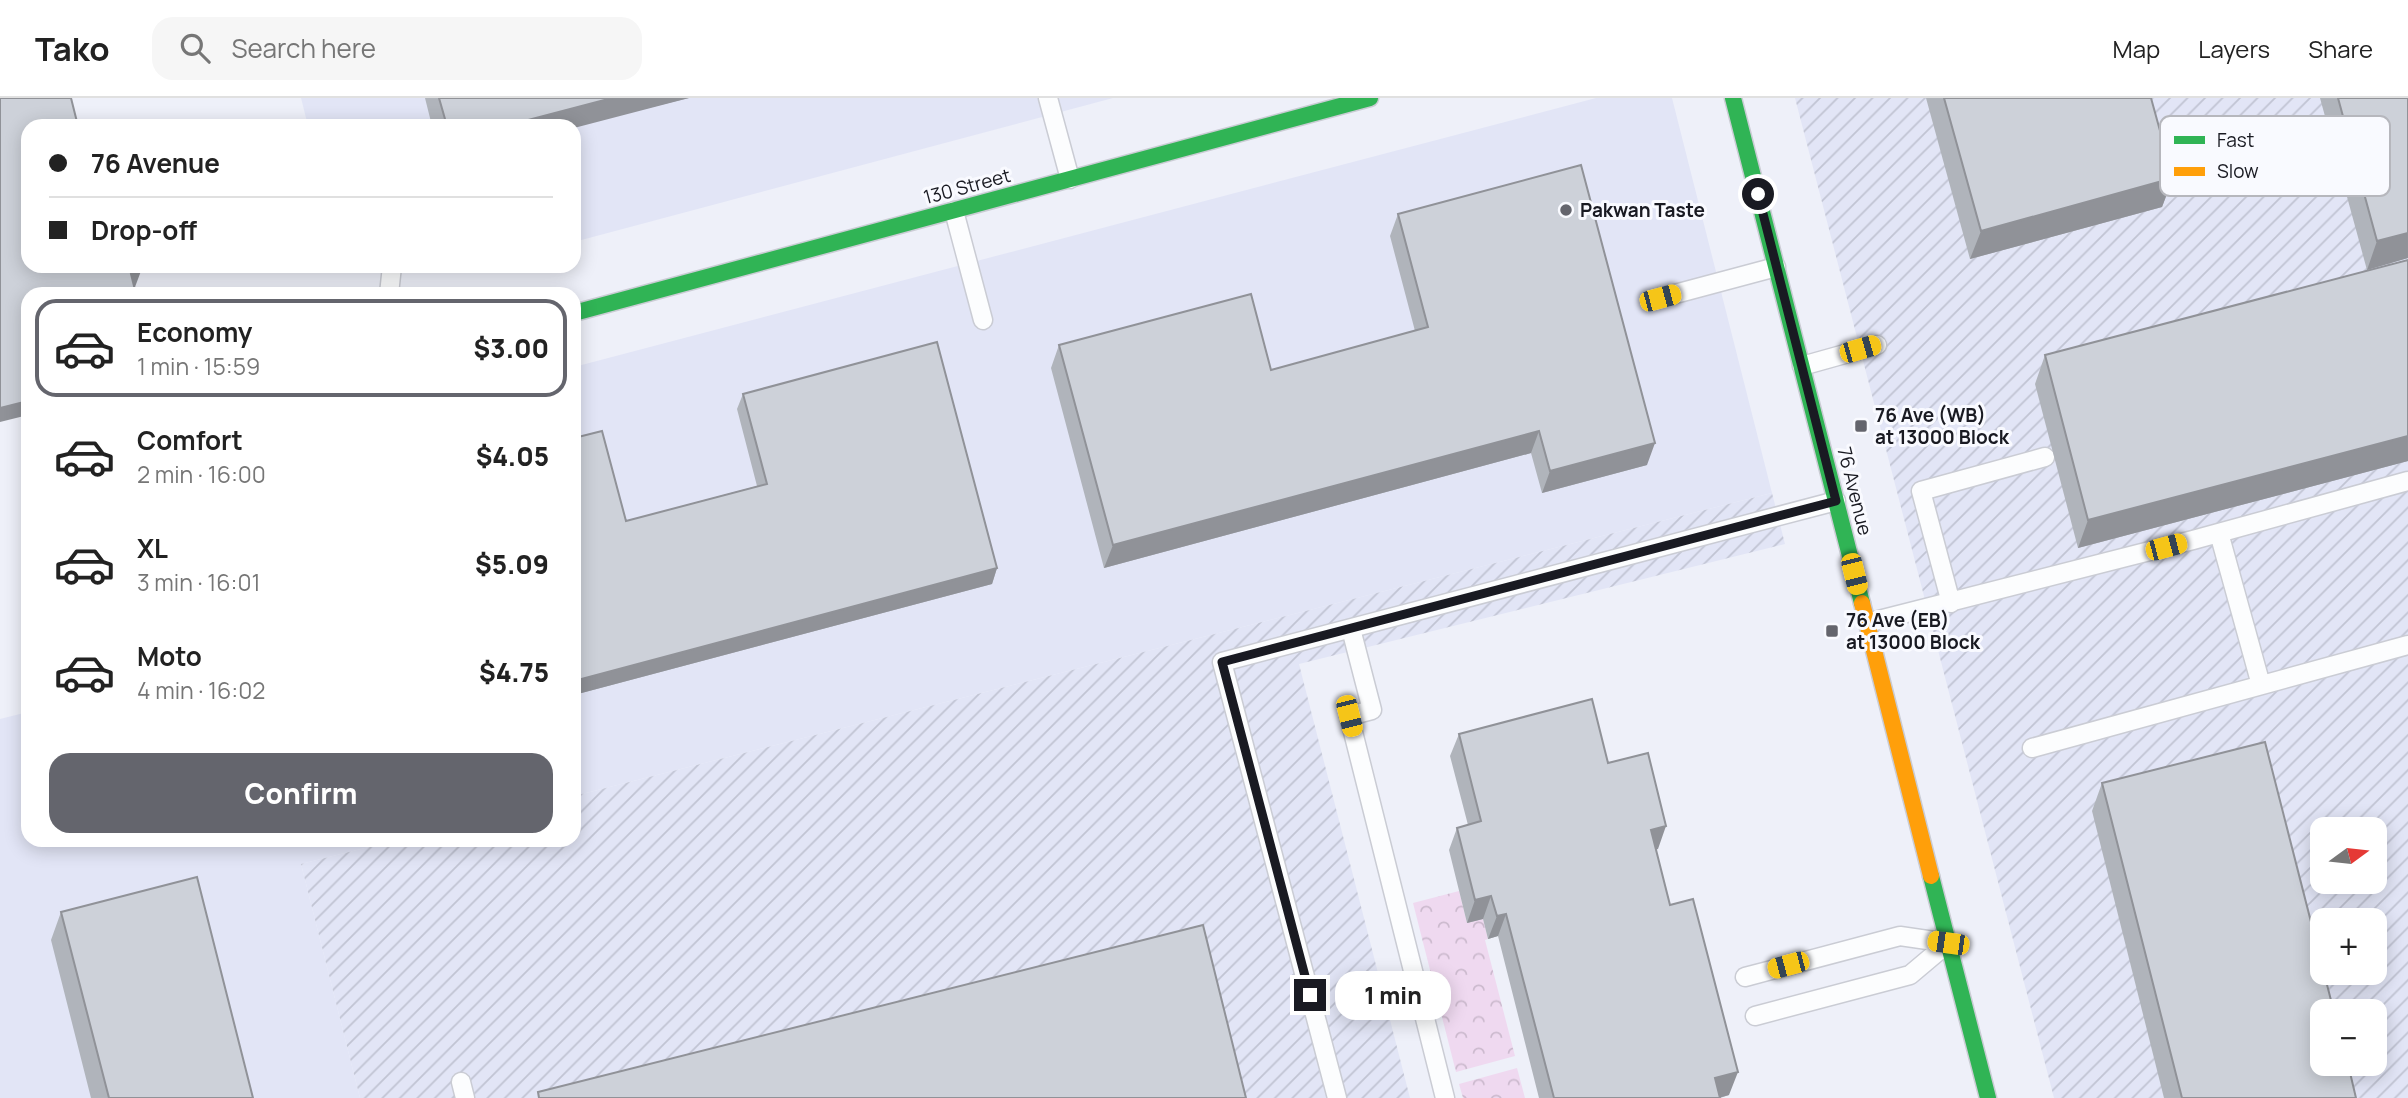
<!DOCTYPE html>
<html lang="en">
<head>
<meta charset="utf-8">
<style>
  :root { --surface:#fff; --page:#f6f6f6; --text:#222; --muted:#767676; --line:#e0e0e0; --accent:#64656d }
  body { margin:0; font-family:Manrope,sans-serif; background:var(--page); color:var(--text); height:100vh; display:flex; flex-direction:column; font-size:26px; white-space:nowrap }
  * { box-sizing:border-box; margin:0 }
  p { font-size:23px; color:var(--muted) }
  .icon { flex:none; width:38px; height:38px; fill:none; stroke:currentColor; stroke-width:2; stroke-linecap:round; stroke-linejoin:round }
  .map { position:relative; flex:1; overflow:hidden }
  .details { position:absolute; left:21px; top:189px; width:560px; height:560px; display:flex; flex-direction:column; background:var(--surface); border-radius:21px; box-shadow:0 4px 18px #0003 }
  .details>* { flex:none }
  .top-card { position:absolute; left:21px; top:21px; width:560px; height:154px; border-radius:21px; box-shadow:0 4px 18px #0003; display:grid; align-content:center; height:154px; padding:0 28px; background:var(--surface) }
  .needle { width:46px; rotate:75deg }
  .tools { position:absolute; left:2310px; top:719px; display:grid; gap:14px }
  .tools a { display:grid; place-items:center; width:77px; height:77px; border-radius:14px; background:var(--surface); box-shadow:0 4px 18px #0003; font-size:35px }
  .end { position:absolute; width:32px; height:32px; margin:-16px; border:9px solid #191a22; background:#fff; box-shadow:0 0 0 4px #fff }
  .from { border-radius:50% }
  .bubble { position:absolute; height:49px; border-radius:21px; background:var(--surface); box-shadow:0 4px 18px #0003; font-size:23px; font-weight:800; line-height:49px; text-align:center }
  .car { position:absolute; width:21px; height:42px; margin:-21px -10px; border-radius:9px; box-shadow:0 0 5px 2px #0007; background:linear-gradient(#f5c518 24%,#345 0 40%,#f5c518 0 76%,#345 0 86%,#f5c518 0) }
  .top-card b { display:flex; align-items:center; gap:24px; height:66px; font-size:26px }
  .top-card b+b { border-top:2px solid var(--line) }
  .top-card i { width:18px; height:18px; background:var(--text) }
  ul { padding:12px 0 0; list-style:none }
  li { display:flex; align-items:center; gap:21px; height:98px; margin:0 14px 10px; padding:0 14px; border:4px solid transparent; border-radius:21px }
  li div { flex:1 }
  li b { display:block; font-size:26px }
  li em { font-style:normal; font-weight:800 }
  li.active { border-color:var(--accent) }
  li>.icon { width:63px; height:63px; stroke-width:1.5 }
  .button { display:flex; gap:14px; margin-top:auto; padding:14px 28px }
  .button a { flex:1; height:80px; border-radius:21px; background:var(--accent); color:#fff; font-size:28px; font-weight:800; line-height:80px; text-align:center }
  header { display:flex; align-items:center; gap:42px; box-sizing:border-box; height:98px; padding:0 35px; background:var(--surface); border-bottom:2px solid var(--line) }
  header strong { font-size:33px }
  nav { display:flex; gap:38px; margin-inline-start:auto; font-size:24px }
  .search { width:490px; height:63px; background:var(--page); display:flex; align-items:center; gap:18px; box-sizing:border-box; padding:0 24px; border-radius:21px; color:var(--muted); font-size:26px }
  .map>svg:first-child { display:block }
  .built { fill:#e2e5f6 }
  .industrial { fill:url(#industrial-furrows); fill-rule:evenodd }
  .park { fill:url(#park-crowns) }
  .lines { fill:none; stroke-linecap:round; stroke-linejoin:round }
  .lane-casing { stroke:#caccd4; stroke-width:21 }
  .fast-casing { stroke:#caccd4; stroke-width:19 }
  .slow-casing { stroke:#caccd4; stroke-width:19 }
  .lane { stroke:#fcfdfe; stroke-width:18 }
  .fast { stroke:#30b455; stroke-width:16 }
  .slow { stroke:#ff9f0a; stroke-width:16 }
  .wall { fill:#b0b4bb }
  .shaded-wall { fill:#909298 }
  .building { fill:#cdd1d9; stroke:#909298; stroke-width:2 }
  .route { stroke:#191a22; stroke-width:9 }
  .poi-dot { fill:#64656d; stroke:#f9faff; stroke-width:2.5 }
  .labels { text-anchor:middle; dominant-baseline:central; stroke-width:6; stroke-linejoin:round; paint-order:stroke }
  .street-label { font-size:19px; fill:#191a22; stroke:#f9faff }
  .poi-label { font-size:19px; font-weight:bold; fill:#191a22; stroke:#f9faff; text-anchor:start }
  .key { fill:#f9faff; stroke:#b6b7bd; stroke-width:2 }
  .key-label { font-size:19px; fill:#191a22 }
</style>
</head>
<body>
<header>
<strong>Tako</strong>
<div class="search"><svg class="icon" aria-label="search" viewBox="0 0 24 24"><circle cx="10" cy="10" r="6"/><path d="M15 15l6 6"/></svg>Search here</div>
<nav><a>Map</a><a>Layers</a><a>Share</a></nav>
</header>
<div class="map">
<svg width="2408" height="1000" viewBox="0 0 2408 1000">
  <defs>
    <pattern id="industrial-furrows" width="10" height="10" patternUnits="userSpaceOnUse" patternTransform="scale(1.75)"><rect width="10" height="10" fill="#e2e5f6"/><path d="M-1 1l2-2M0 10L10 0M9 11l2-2" fill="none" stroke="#c1c4d3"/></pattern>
    <pattern id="park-crowns" width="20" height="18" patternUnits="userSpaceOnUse" patternTransform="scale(1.75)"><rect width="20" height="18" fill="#efd9f0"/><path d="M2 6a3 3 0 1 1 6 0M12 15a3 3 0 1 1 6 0" fill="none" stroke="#ccbace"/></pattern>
  </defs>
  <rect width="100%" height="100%" fill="#eef0f9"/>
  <path class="built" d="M 301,0 L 1113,0 L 574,144 L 574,28 L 308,28 Z
    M 1596,0 L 1672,0 L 1772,395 L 574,698 L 574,269 Z
    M 28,614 L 28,742 L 397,742 L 301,766 L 360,1000 L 0,1000 L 0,621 Z"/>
  <path class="industrial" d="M 1795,0 L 2408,0 L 2408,1000 L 2054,1000 ZM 2322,732 L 2375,732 L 2375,784 L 2322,784 ZM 2322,822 L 2375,822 L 2375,875 L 2322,875 ZM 2322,914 L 2375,914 L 2375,966 L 2322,966 Z
    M 1772,395 L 1785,446 L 1299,566 L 1410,1000 L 360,1000 L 301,766 L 397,742 L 574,742 L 574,698 Z"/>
  <path class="park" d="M 1459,793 L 1467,825 L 1483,821 L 1488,841 L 1485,842 L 1515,958 L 1456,974 L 1413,805 Z
    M 1517,970 L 1525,1000 L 1463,1000 L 1459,986 Z"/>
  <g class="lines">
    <defs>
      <path id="lane" d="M 1048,0 L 1070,81
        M 954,113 L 983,222
        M 389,196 L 392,168
        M 1660,200 L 1776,169
        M 1802,268 L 1877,247
        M 2219,435 L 2261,587
        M 1951,505 L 1921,393 L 2045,359
        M 1867,525 L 2193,442 L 2408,383
        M 1351,531 L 1372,612 L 1349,618 L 1445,1000
        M 2032,650 L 2408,547
        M 1745,879 L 1900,838 L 1948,845
        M 1755,918 L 1910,877 L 1948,845
        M 461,984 L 465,1000
        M 1337,1000 L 1222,564 L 1836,403"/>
      <path id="fast" d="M 1733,0 L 1862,505
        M 574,215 L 1370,0
        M 1931,778 L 1988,1000"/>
      <path id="slow" d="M 1862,505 L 1931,778"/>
    </defs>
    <use href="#lane" class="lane-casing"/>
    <use href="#fast" class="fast-casing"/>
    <use href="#slow" class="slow-casing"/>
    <use href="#lane" class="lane"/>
    <use href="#fast" class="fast"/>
    <use href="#slow" class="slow"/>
  </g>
  <path class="wall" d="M 425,0 L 689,0 L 574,28 L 432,28 Z
    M 1926,0 L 2151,0 L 2173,80 L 2162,109 L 1970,161 Z
    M 2320,0 L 2408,0 L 2408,160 L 2367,172 Z
    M 1398,116 L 1647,367 L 1542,395 L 1531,355 L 1104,470 L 1051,270 L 1059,247 L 1271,272 L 1415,233 L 1390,138 Z
    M 2408,162 L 2408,363 L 2078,450 L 2035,286 L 2045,257 Z
    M 743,296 L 997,470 L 992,486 L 574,597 L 574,340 L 626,423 L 757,388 L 737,311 Z
    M 1459,636 L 1608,665 L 1658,751 L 1656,751 L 1670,807 L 1729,997 L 1720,1000 L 1539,1000 L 1498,838 L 1488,841 L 1483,821 L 1467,825 L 1449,752 L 1457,730 L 1468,727 L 1450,658 Z
    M 2102,685 L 2356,1000 L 2164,1000 L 2092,713 Z
    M 61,814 L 253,1000 L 91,1000 L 51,842 Z"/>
  <path class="shaded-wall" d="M 612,0 L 689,0 L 574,30 L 574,28 L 505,28 Z
    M 2173,80 L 2162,109 L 1970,161 L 1981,133 Z
    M 2408,135 L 2408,160 L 2367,172 L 2377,143 Z
    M 141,173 L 135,189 L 125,191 L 131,176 Z
    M 28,303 L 28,317 L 0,324 L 0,310 Z
    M 1539,333 L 1531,355 L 1104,470 L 1113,447 Z
    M 2408,338 L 2408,363 L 2078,450 L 2088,422 Z
    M 1655,345 L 1647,367 L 1542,395 L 1550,373 Z
    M 997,470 L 992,486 L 574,597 L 574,583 Z
    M 1666,728 L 1658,751 L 1642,755 L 1651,732 Z
    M 1491,798 L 1483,821 L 1467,825 L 1475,802 Z
    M 1506,816 L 1498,838 L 1488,841 L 1497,818 Z
    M 1738,974 L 1729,997 L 1718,1000 L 1715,980 Z"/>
  <path class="building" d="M 0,0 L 71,0 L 78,28 L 28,28 L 28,168 L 140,168 L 141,173 L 131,176 L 136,196 L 28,196 L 28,303 L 0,310 Z
    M 439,0 L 612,0 L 505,28 L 447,28 Z
    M 1944,0 L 2151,0 L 2173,80 L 1981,133 Z
    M 2338,0 L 2408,0 L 2408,135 L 2377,143 Z
    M 1581,67 L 1655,345 L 1550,373 L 1539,333 L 1113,447 L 1059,247 L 1251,196 L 1271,272 L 1428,229 L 1398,116 Z
    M 2408,162 L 2408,338 L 2088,422 L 2045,257 Z
    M 937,244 L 997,470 L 574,583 L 574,340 L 602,333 L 626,423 L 767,386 L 743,296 Z
    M 1592,601 L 1608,665 L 1648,655 L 1666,728 L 1651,732 L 1670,807 L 1693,801 L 1738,974 L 1715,980 L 1720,1000 L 1554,1000 L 1506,816 L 1497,818 L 1491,798 L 1475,802 L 1457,730 L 1481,723 L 1459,636 Z
    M 2265,644 L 2322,867 L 2322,875 L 2324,875 L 2334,914 L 2322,914 L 2322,966 L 2348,966 L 2356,1000 L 2182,1000 L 2102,685 Z
    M 197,779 L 253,1000 L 109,1000 L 61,814 Z
    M 1203,827 L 1246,1000 L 539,1000 L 538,994 Z"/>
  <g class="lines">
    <path class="route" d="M 1310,897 L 1222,564 L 1836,403 L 1758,96"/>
  </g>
  <g class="poi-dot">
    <circle cx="1566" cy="112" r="7"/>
    <rect x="1854" y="321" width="14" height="14" rx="3.5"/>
    <rect x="1825" y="526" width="14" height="14" rx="3.5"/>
  </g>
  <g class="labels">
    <g class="street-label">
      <text transform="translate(967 88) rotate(-15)">130 Street</text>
      <text transform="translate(1855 393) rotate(76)">76 Avenue</text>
    </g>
    <g class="poi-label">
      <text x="1580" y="112">Pakwan Taste</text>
      <text x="1875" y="317">76 Ave (WB)<tspan x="1875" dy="22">at 13000 Block</tspan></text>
      <text x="1846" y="522">76 Ave (EB)<tspan x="1846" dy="22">at 13000 Block</tspan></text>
    </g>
  </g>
  <rect x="2160" y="18" width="230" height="80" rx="10" class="key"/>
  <rect x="2174" y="38" width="31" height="8" fill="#30b455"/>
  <rect x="2174" y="69" width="31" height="9" fill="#ff9f0a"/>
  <g class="key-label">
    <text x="2217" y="49">Fast</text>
    <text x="2217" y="80">Slow</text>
  </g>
</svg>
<div class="tools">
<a><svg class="needle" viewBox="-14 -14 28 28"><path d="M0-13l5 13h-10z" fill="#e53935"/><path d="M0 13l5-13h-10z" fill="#767676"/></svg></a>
<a>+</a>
<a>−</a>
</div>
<i class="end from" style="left:1758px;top:96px"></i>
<i class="end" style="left:1310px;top:897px"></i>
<div class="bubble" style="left:1335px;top:873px;width:116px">1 min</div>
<i class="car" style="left:1660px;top:200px;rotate:75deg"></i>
<i class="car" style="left:1860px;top:251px;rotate:74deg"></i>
<i class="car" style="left:2166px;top:449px;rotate:75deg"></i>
<i class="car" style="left:1854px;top:476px;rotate:166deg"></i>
<i class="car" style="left:1349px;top:618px;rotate:166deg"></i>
<i class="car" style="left:1948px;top:845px;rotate:278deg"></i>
<i class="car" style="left:1788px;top:867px;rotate:255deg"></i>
<div class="top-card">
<b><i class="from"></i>76 Avenue</b>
<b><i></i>Drop-off</b>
</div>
<section class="details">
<ul>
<li class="active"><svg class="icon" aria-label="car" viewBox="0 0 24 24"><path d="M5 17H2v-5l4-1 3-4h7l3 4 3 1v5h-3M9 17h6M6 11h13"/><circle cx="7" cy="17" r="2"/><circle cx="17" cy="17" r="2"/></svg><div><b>Economy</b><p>1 min · 15:59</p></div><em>$3.00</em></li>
<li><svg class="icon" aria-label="car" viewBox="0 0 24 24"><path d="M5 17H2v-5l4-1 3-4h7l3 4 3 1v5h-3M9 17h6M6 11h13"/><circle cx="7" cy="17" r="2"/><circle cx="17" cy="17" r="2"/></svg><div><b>Comfort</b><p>2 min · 16:00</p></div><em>$4.05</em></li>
<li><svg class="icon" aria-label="car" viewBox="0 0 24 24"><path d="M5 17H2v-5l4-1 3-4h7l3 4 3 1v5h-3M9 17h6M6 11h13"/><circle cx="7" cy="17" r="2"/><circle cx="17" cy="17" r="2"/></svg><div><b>XL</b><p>3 min · 16:01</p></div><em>$5.09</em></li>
<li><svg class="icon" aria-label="car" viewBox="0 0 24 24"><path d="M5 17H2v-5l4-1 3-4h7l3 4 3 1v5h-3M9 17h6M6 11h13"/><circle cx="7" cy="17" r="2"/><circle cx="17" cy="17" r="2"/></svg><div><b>Moto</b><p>4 min · 16:02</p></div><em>$4.75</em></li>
</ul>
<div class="button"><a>Confirm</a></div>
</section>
</div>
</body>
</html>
